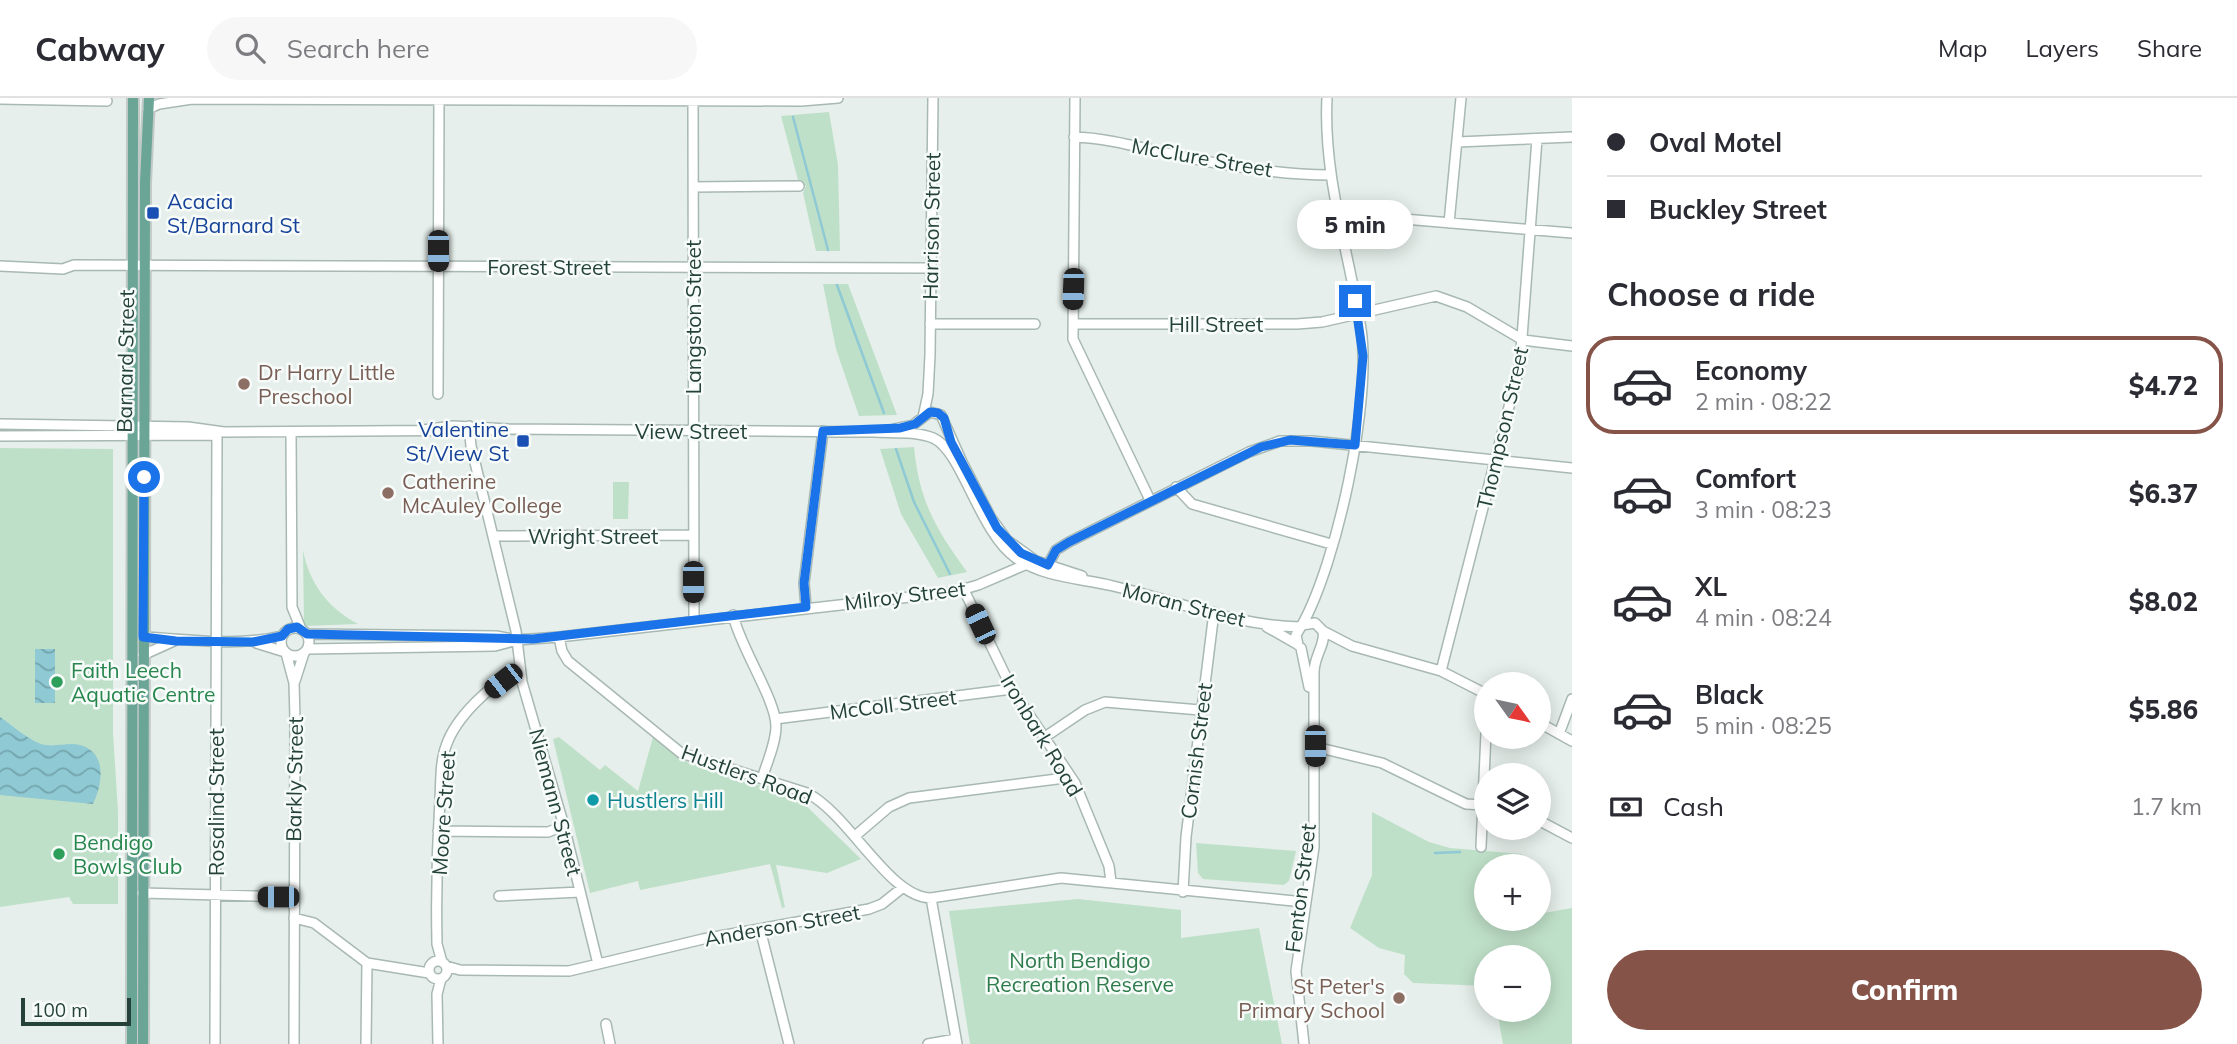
<!DOCTYPE html>
<html lang="en">
<head>
<meta charset="utf-8">
<style>
  :root { --surface:#fff; --page:#f7f7f7; --text:#2b2b33; --muted:#7c7c81; --line:#e1e1e2; --accent:#855347 }
  body { margin:0; font-family:Mulish,sans-serif; background:var(--page); color:var(--text); height:100vh; display:flex; flex-direction:column; font-size:26px; white-space:nowrap }
  * { box-sizing:border-box; margin:0 }
  p { font-size:23px; color:var(--muted) }
  .icon { flex:none; width:38px; height:38px; fill:none; stroke:currentColor; stroke-width:2; stroke-linecap:round; stroke-linejoin:round }
  .map { position:relative; flex:1; overflow:hidden }
  .details { display:flex; flex-direction:column; background:var(--surface); width:665px }
  .details>* { flex:none }
  .hud { display:grid; align-content:center; height:154px; padding:0 35px; background:var(--surface) }
  .needle { width:46px; rotate:123deg }
  .fabs { position:absolute; left:1474px; top:574px; display:grid; gap:14px }
  .fabs a { display:grid; place-items:center; width:77px; height:77px; border-radius:50%; background:var(--surface); box-shadow:0 4px 18px #0003; font-size:35px }
  .scale { position:absolute; left:21px; bottom:18px; width:110px; box-sizing:border-box; padding-left:7px; border:4px solid #24423a; border-top:0; font-size:19px; line-height:24px; white-space:nowrap; color:#24423a; -webkit-text-stroke:5px #f7fbf9; paint-order:stroke }
  .end { position:absolute; width:32px; height:32px; margin:-16px; border:9px solid #1a73e8; background:#fff; box-shadow:0 0 0 4px #fff }
  .from { border-radius:50% }
  .bubble { position:absolute; height:49px; border-radius:24px; background:var(--surface); box-shadow:0 4px 18px #0003; font-size:23px; font-weight:800; line-height:49px; text-align:center }
  .car { position:absolute; width:21px; height:42px; margin:-21px -10px; border-radius:9px; box-shadow:0 0 5px 2px #0007; background:linear-gradient(#222 24%,#8ab4d8 0 40%,#222 0 76%,#8ab4d8 0 86%,#222 0) }
  .hud b { display:flex; align-items:center; gap:24px; height:66px; font-size:26px }
  .hud b+b { border-top:2px solid var(--line) }
  .hud i { width:18px; height:18px; background:var(--text) }
  ul { padding:0; list-style:none }
  li { display:flex; align-items:center; gap:21px; height:98px; margin:0 14px 10px; padding:0 21px; border:4px solid transparent; border-radius:28px }
  li div { flex:1 }
  li b { display:block; font-size:26px }
  li em { font-style:normal; font-weight:800 }
  li.current { border-color:var(--accent) }
  li>.icon { width:63px; height:63px; stroke-width:1.5 }
  h2 { padding:0 35px; font-size:32px; line-height:84px }
  .pay { display:flex; align-items:center; gap:18px; height:77px; padding:0 35px; font-size:26px }
  .pay p { margin-inline-start:auto }
  .primary-button { display:flex; gap:14px; margin-top:auto; padding:14px 35px }
  .primary-button a { flex:1; height:80px; border-radius:42px; background:var(--accent); color:#fff; font-size:28px; font-weight:800; line-height:80px; text-align:center }
  header { display:flex; align-items:center; gap:42px; box-sizing:border-box; height:98px; padding:0 35px; background:var(--surface); border-bottom:2px solid var(--line) }
  header strong { font-size:33px }
  nav { display:flex; gap:38px; margin-inline-start:auto; font-size:24px }
  .search { width:490px; height:63px; background:var(--page); display:flex; align-items:center; gap:18px; box-sizing:border-box; padding:0 24px; border-radius:38px; color:var(--muted); font-size:26px }
  main { display:flex; flex:1; min-height:0 }
  .map>svg:first-child { display:block }
  .green { fill:#bfe0c8 }
  .water { fill:url(#water-waves) }
  .lines { fill:none; stroke-linecap:round; stroke-linejoin:round }
  .stream { stroke:#8ec9d4; stroke-width:2.5 }
  .minor-casing { stroke:#a8b8b2; stroke-width:12 }
  .major-casing { stroke:#c2cac8; stroke-width:14 }
  .minor { stroke:#fff; stroke-width:9 }
  .major { stroke:#6aa596; stroke-width:10 }
  .route { stroke:#1a73e8; stroke-width:9 }
  .transit-dot { fill:#1a4fb4; stroke:#f7fbf9; stroke-width:2.5 }
  .education-dot { fill:#8d6e63; stroke:#f7fbf9; stroke-width:2.5 }
  .leisure-dot { fill:#2e9e5b; stroke:#f7fbf9; stroke-width:2.5 }
  .culture-dot { fill:#0f9aa8; stroke:#f7fbf9; stroke-width:2.5 }
  .labels { text-anchor:middle; dominant-baseline:central; stroke-width:5; stroke-linejoin:round; paint-order:stroke }
  .street-label { font-size:21px; fill:#24423a; stroke:#f7fbf9 }
  .transit-label { font-size:21px; fill:#164399; stroke:#f7fbf9; text-anchor:start }
  .education-label { font-size:21px; fill:#785e54; stroke:#f7fbf9; text-anchor:start }
  .leisure-label { font-size:21px; fill:#27864d; stroke:#f7fbf9; text-anchor:start }
  .culture-label { font-size:21px; fill:#0d838f; stroke:#f7fbf9; text-anchor:start }
  .park-label { font-size:21px; fill:#2d7a4b; stroke:#f7fbf9 }
</style>
</head>
<body>
<header>
<strong>Cabway</strong>
<div class="search"><svg class="icon" aria-label="search" viewBox="0 0 24 24"><circle cx="10" cy="10" r="6"/><path d="M15 15l6 6"/></svg>Search here</div>
<nav><a>Map</a><a>Layers</a><a>Share</a></nav>
</header>
<main>
<div class="map">
<svg width="1572" height="946" viewBox="0 0 1572 946">
  <defs>
    <pattern id="water-waves" width="16" height="10" patternUnits="userSpaceOnUse" patternTransform="scale(1.75)"><rect width="16" height="10" fill="#8ec9d4"/><path d="M0 5q4-4 8 0t8 0" fill="none" stroke="#74a5ad"/></pattern>
  </defs>
  <rect width="100%" height="100%" fill="#e6efeb"/>
  <path class="green" d="M 829,14 L 838,67 L 840,153 L 816,153 L 803,95 L 806,88 L 798,82 L 781,18 Z
    M 823,186 L 848,186 L 897,317 L 859,318 L 836,251 Z
    M 914,349 C 919,403 936,431 967,474 L 938,480 L 901,416 L 880,351 Z
    M 0,350 L 113,351 L 113,635 L 118,713 L 118,806 L 73,806 L 69,799 L 0,809 Z
    M 613,384 L 629,384 L 628,421 L 613,421 Z
    M 303,452 C 309,485 328,510 358,526 L 304,528 Z
    M 559,639 L 600,672 L 605,667 L 638,693 L 653,639 L 687,664 L 797,699 L 861,761 L 827,775 L 776,767 L 785,809 L 782,810 L 770,766 L 640,792 L 638,783 L 590,795 L 553,641 Z
    M 1372,714 L 1429,744 L 1450,750 L 1522,756 L 1524,768 L 1486,768 L 1486,821 L 1538,821 L 1538,816 L 1572,810 L 1572,946 L 1503,946 L 1497,912 L 1538,912 L 1538,859 L 1486,859 L 1486,888 L 1413,885 L 1404,876 L 1405,857 L 1379,850 L 1350,830 L 1372,777 Z
    M 1196,745 L 1296,753 L 1289,783 L 1284,787 L 1203,781 L 1198,775 Z
    M 1078,801 L 1181,812 L 1181,840 L 1259,830 L 1282,946 L 970,946 L 949,813 Z"/>
  <path class="water" d="M 35,551 L 55,551 L 55,605 L 35,605 Z
    M 0,619 C 12,627 27,641 41,646 C 53,650 68,644 80,647 C 107,654 103,686 93,706 L 0,697 Z"/>
  <g class="lines">
    <path class="stream" d="M 793,19 L 828,152
      M 837,187 L 884,315
      M 896,351 L 914,404 L 950,476
      M 1435,755 L 1460,754"/>
    <defs>
      <path id="minor" d="M 693,0 L 694,522
        M 1075,0 L 1073,241 L 1150,402
        M 0,1 L 107,3
        M 148,11 L 159,6 L 192,1 L 801,3 L 838,0
        M 1074,39 C 1107,40 1138,49 1170,56 C 1221,67 1278,77 1330,77
        M 1458,44 L 1572,39
        M 693,89 L 799,88
        M 1338,119 L 1380,119 L 1572,135
        M 1449,125 L 1461,0
        M 0,168 L 63,171 L 74,167 L 931,170
        M 930,226 L 1035,226
        M 1073,226 L 1297,226 L 1322,224 L 1436,198 L 1467,209 L 1523,242 L 1572,248
        M 438,296 L 439,0
        M 923,319 L 928,296 L 930,257 L 933,0
        M 0,326 L 188,329 L 224,334 L 505,332
        M 469,328 L 471,348 L 516,533 L 522,584 L 564,728 L 598,866
        M 894,331 L 913,327 L 930,314 L 941,317 L 962,364 L 991,420 L 1007,442 L 1036,463 L 1082,478
        M 423,332 L 453,328 L 508,331 L 874,334 C 892,335 916,333 933,340 C 962,352 979,434 1016,460 C 1045,480 1080,480 1113,488 C 1174,502 1237,528 1300,529
        M 291,334 L 292,509 L 301,531
        M 0,338 L 216,337
        M 1176,389 L 1192,406 L 1331,446
        M 493,438 L 693,437
        M 1048,467 L 1056,452 L 1069,444 L 1249,354 L 1280,343 L 1312,343 L 1572,370
        M 964,492 L 1012,591 L 1075,685 L 1109,768 L 1111,784
        M 806,509 L 804,485 L 823,333
        M 733,517 C 740,549 776,602 776,628 C 776,645 767,664 762,681
        M 1302,527 C 1337,464 1372,303 1361,231 C 1349,154 1323,79 1327,0
        M 1267,529 L 1297,546
        M281 544a14 14 0 1 1 28 0a14 14 0 1 1-28 0Z
        M 1323,533 L 1352,548 L 1441,573 L 1486,596
        M 307,536 L 496,538 L 517,542 L 559,539 L 954,494 L 978,487 L 1027,466
        M 143,539 C 189,541 236,549 282,538
        M 559,539 L 562,553 L 568,563 L 681,655 L 807,695 C 849,716 889,800 931,800 L 1061,780 L 1294,803 L 1305,807
        M 256,545 L 285,554
        M 1298,547 L 1296,537 L 1302,527 L 1315,525 L 1323,533 C 1326,546 1314,558 1314,574 L 1314,749 L 1296,873 L 1304,946
        M 1301,550 L 1309,589
        M 307,551 L 495,548 L 517,542
        M 286,555 L 294,585 L 295,621 L 294,946
        M 143,557 L 174,543
        M 1441,573 L 1520,266 L 1537,41
        M 295,583 L 304,555
        M 775,621 L 1012,591
        M 1538,624 L 1572,643
        M 1559,636 L 1572,601
        M 1045,639 L 1085,612 L 1105,604 L 1200,612
        M 1312,648 L 1382,665 L 1466,706 L 1483,707
        M 1538,722 L 1572,740
        M 438,733 L 548,734 L 564,728
        M 855,738 L 889,709 L 909,700 L 1057,681 L 1069,676
        M 1481,749 L 1486,635
        M 1183,794 L 1186,739 L 1214,514
        M 142,795 L 294,799
        M 499,798 L 580,794
        M 931,800 L 957,946
        M 294,820 L 314,825 L 367,865 L 429,875
        M 760,831 L 789,946
        M429 872a9 9 0 1 1 18 0a9 9 0 1 1-18 0Z
        M 442,864 L 437,846 C 436,798 437,749 440,701 C 441,684 440,664 446,648 C 455,621 492,582 520,575
        M 446,868 L 460,872 L 569,873 L 703,841 L 869,811 L 882,806 L 902,790
        M 606,926 L 610,946
        M 215,946 L 217,337
        M 366,946 L 367,865
        M 438,946 L 437,896 L 441,881
        M 928,946 L 956,941"/>
      <path id="major" d="M 132,946 L 133,0
        M 143,946 L 145,85 L 149,0"/>
    </defs>
    <use href="#minor" class="minor-casing"/>
    <use href="#major" class="major-casing"/>
    <use href="#minor" class="minor"/>
    <use href="#major" class="major"/>
  </g>
  <g class="lines">
    <path class="route" d="M 144,379 L 143,539 L 176,543 L 253,544 L 282,538 L 288,531 L 297,529 L 307,536 L 533,541 L 806,509 L 804,485 L 823,333 L 900,330 L 915,326 L 930,314 L 938,315 L 944,320 L 951,344 L 997,430 L 1021,455 L 1048,467 L 1056,452 L 1069,444 L 1261,349 L 1290,342 L 1355,347 L 1363,258 L 1355,203"/>
  </g>
  <g class="transit-dot">
    <rect x="146" y="108" width="14" height="14" rx="3.5"/>
    <rect x="516" y="336" width="14" height="14" rx="3.5"/>
  </g>
  <g class="education-dot">
    <circle cx="244" cy="286" r="7"/>
    <circle cx="388" cy="395" r="7"/>
    <circle cx="1399" cy="900" r="7"/>
  </g>
  <g class="leisure-dot">
    <circle cx="57" cy="584" r="7"/>
    <circle cx="59" cy="756" r="7"/>
  </g>
  <circle class="culture-dot" cx="593" cy="702" r="7"/>
  <g class="labels">
    <g class="street-label">
      <text transform="translate(1202 59) rotate(10)">McClure Street</text>
      <text transform="translate(931 128) rotate(-89)">Harrison Street</text>
      <text x="549" y="169">Forest Street</text>
      <text transform="translate(693 219) rotate(-90)">Langston Street</text>
      <text x="1216" y="226">Hill Street</text>
      <text transform="translate(125 263) rotate(-89)">Barnard Street</text>
      <text transform="translate(1502 330) rotate(-77)">Thompson Street</text>
      <text x="691" y="333">View Street</text>
      <text x="593" y="438">Wright Street</text>
      <text transform="translate(905 497) rotate(-7)">Milroy Street</text>
      <text transform="translate(1184 506) rotate(14)">Moran Street</text>
      <text transform="translate(893 606) rotate(-7)">McColl Street</text>
      <text transform="translate(1042 637) rotate(59)">Ironbark Road</text>
      <text transform="translate(1196 653) rotate(-83)">Cornish Street</text>
      <text transform="translate(747 676) rotate(20)">Hustlers Road</text>
      <text transform="translate(294 681) rotate(-89)">Barkly Street</text>
      <text transform="translate(216 704) rotate(-90)">Rosalind Street</text>
      <text transform="translate(556 704) rotate(75)">Niemann Street</text>
      <text transform="translate(443 715) rotate(-86)">Moore Street</text>
      <text transform="translate(1300 790) rotate(-83)">Fenton Street</text>
      <text transform="translate(782 827) rotate(-10)">Anderson Street</text>
    </g>
    <g class="transit-label">
      <text x="167" y="103">Acacia<tspan x="167" dy="24">St/Barnard St</tspan></text>
      <text x="509" y="331" text-anchor="end">Valentine<tspan x="509" dy="24">St/View St</tspan></text>
    </g>
    <g class="education-label">
      <text x="258" y="274">Dr Harry Little<tspan x="258" dy="24">Preschool</tspan></text>
      <text x="402" y="383">Catherine<tspan x="402" dy="24">McAuley College</tspan></text>
      <text x="1385" y="888" text-anchor="end">St Peter's<tspan x="1385" dy="24">Primary School</tspan></text>
    </g>
    <g class="leisure-label">
      <text x="71" y="572">Faith Leech<tspan x="71" dy="24">Aquatic Centre</tspan></text>
      <text x="73" y="744">Bendigo<tspan x="73" dy="24">Bowls Club</tspan></text>
    </g>
    <g class="culture-label">
      <text x="607" y="702">Hustlers Hill</text>
    </g>
    <g class="park-label">
      <text x="1080" y="862">North Bendigo<tspan x="1080" dy="24">Recreation Reserve</tspan></text>
    </g>
  </g>
</svg>
<div class="fabs">
<a><svg class="needle" viewBox="-14 -14 28 28"><path d="M0-13l5 13h-10z" fill="#e53935"/><path d="M0 13l5-13h-10z" fill="#7c7c81"/></svg></a>
<a><svg class="icon" aria-label="layers" viewBox="0 0 24 24"><path d="M12 4l9 5-9 5-9-5zM3 14l9 5 9-5"/></svg></a>
<a>+</a>
<a>−</a>
</div>
<div class="scale">100 m</div>
<i class="end from" style="left:144px;top:379px"></i>
<i class="end" style="left:1355px;top:203px"></i>
<div class="bubble" style="left:1297px;top:102px;width:116px">5 min</div>
<i class="car" style="left:438px;top:153px;rotate:180deg"></i>
<i class="car" style="left:1073px;top:191px;rotate:182deg"></i>
<i class="car" style="left:693px;top:484px;rotate:180deg"></i>
<i class="car" style="left:980px;top:526px;rotate:335deg"></i>
<i class="car" style="left:503px;top:583px;rotate:232deg"></i>
<i class="car" style="left:1315px;top:648px;rotate:180deg"></i>
<i class="car" style="left:278px;top:799px;rotate:270deg"></i>
</div>
<section class="details">
<div class="hud">
<b><i class="from"></i>Oval Motel</b>
<b><i></i>Buckley Street</b>
</div>
<h2>Choose a ride</h2>
<ul>
<li class="current"><svg class="icon" aria-label="car" viewBox="0 0 24 24"><path d="M5 17H2v-5l4-1 3-4h7l3 4 3 1v5h-3M9 17h6M6 11h13"/><circle cx="7" cy="17" r="2"/><circle cx="17" cy="17" r="2"/></svg><div><b>Economy</b><p>2 min · 08:22</p></div><em>$4.72</em></li>
<li><svg class="icon" aria-label="car" viewBox="0 0 24 24"><path d="M5 17H2v-5l4-1 3-4h7l3 4 3 1v5h-3M9 17h6M6 11h13"/><circle cx="7" cy="17" r="2"/><circle cx="17" cy="17" r="2"/></svg><div><b>Comfort</b><p>3 min · 08:23</p></div><em>$6.37</em></li>
<li><svg class="icon" aria-label="car" viewBox="0 0 24 24"><path d="M5 17H2v-5l4-1 3-4h7l3 4 3 1v5h-3M9 17h6M6 11h13"/><circle cx="7" cy="17" r="2"/><circle cx="17" cy="17" r="2"/></svg><div><b>XL</b><p>4 min · 08:24</p></div><em>$8.02</em></li>
<li><svg class="icon" aria-label="car" viewBox="0 0 24 24"><path d="M5 17H2v-5l4-1 3-4h7l3 4 3 1v5h-3M9 17h6M6 11h13"/><circle cx="7" cy="17" r="2"/><circle cx="17" cy="17" r="2"/></svg><div><b>Black</b><p>5 min · 08:25</p></div><em>$5.86</em></li>
</ul>
<div class="pay"><svg class="icon" aria-label="cash" viewBox="0 0 24 24"><path d="M3 7h18v10H3z"/><circle cx="12" cy="12" r="2"/></svg>Cash<p>1.7 km</p></div>
<div class="primary-button"><a>Confirm</a></div>
</section>
</main>
</body>
</html>
